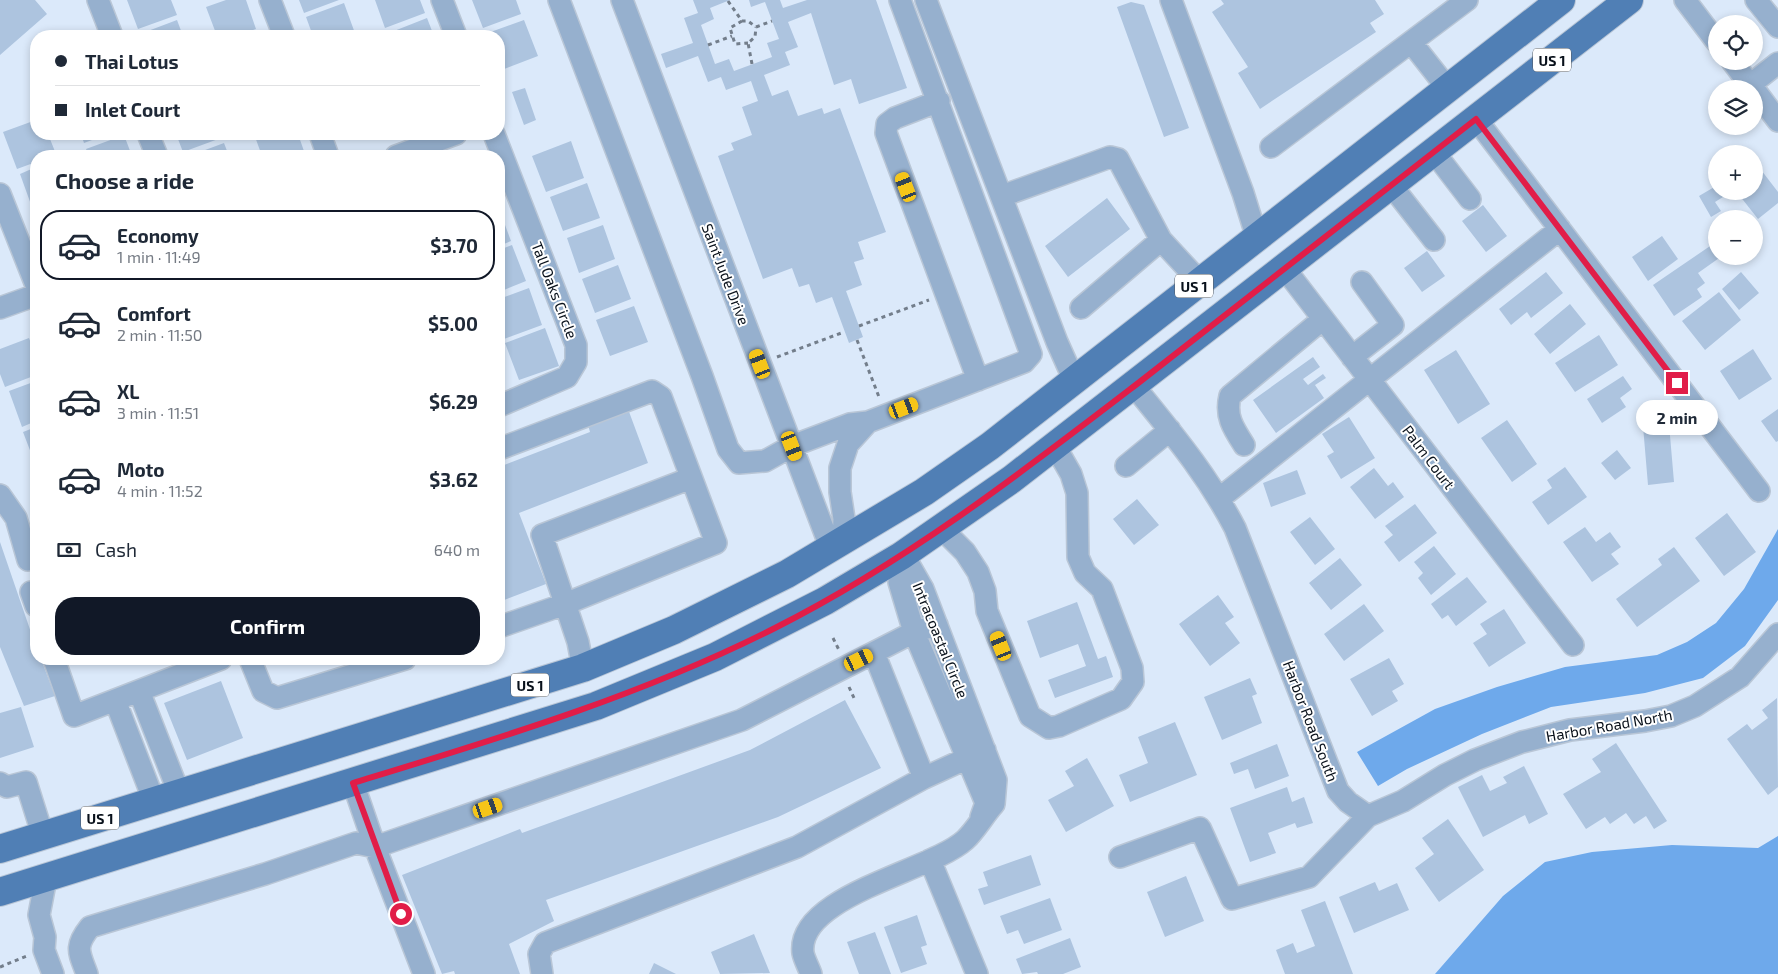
<!DOCTYPE html>
<html lang="en">
<head>
<meta charset="utf-8">
<style>
  :root { --surface:#fff; --page:#f6f6f7; --text:#1f2937; --muted:#747a83; --line:#e0e1e3; --accent:#111827 }
  body { margin:0; font-family:"Exo 2",sans-serif; background:var(--page); color:var(--text); height:100vh; display:flex; flex-direction:column; font-size:19px; white-space:nowrap }
  * { box-sizing:border-box; margin:0 }
  p { font-size:16px; color:var(--muted) }
  .icon { flex:none; width:28px; height:28px; fill:none; stroke:currentColor; stroke-width:2; stroke-linecap:round; stroke-linejoin:round }
  .map { position:relative; flex:1; overflow:hidden }
  .details { position:absolute; left:30px; top:150px; width:475px; height:515px; display:flex; flex-direction:column; background:var(--surface); border-radius:20px; box-shadow:0 2px 8px #0003 }
  .details>* { flex:none }
  .hud { position:absolute; left:30px; top:30px; width:475px; height:110px; border-radius:20px; box-shadow:0 2px 8px #0003; display:grid; align-content:center; height:110px; padding:0 25px; background:var(--surface) }
  .tools { position:absolute; left:1708px; top:15px; display:grid; gap:10px }
  .tools a { display:grid; place-items:center; width:55px; height:55px; border-radius:50%; background:var(--surface); box-shadow:0 2px 8px #0003; font-size:25px }
  .end { position:absolute; width:22px; height:22px; margin:-11px; border:6px solid #e11d48; background:#fff; box-shadow:0 0 0 2px #fff }
  .from { border-radius:50% }
  .bubble { position:absolute; height:35px; border-radius:18px; background:var(--surface); box-shadow:0 2px 8px #0003; font-size:16px; font-weight:700; line-height:35px; text-align:center }
  .car { position:absolute; width:15px; height:30px; margin:-15px -8px; border-radius:6px; box-shadow:0 0 4px 1px #0007; background:linear-gradient(#f5c518 24%,#345 0 40%,#f5c518 0 76%,#345 0 86%,#f5c518 0) }
  .hud b { display:flex; align-items:center; gap:18px; height:48px; font-size:19px }
  .hud b+b { border-top:1px solid var(--line) }
  .hud i { width:12px; height:12px; background:var(--text) }
  ul { padding:0; list-style:none }
  li { display:flex; align-items:center; gap:15px; height:70px; margin:0 10px 8px; padding:0 15px; border:2px solid transparent; border-radius:20px }
  li div { flex:1 }
  li b { display:block; font-size:19px }
  li em { font-style:normal; font-weight:700 }
  li.selected { border-color:var(--accent) }
  li>.icon { width:45px; height:45px; stroke-width:1.5 }
  h2 { padding:0 25px; font-size:22px; line-height:60px }
  .pay { display:flex; align-items:center; gap:12px; height:55px; padding:0 25px; font-size:19px }
  .pay p { margin-inline-start:auto }
  .button { display:flex; gap:10px; margin-top:auto; padding:10px 25px }
  .button a { flex:1; height:58px; border-radius:20px; background:var(--accent); color:#fff; font-size:20px; font-weight:700; line-height:58px; text-align:center }
  .map>svg:first-child { display:block }
  .water { fill:#6ea9eb }
  .building { fill:#adc4df }
  .lines { fill:none; stroke-linecap:round; stroke-linejoin:round }
  .minor-casing { stroke:#b9c6d6; stroke-width:24 }
  .major-casing { stroke:#b9c6d6; stroke-width:30 }
  .path { stroke:#737e8b; stroke-width:3; stroke-dasharray:4 4; stroke-linecap:butt }
  .minor { stroke:#96b0ce; stroke-width:21 }
  .major { stroke:#507fb5; stroke-width:28 }
  .route { stroke:#e11d48; stroke-width:6 }
  .labels { text-anchor:middle; dominant-baseline:central; stroke-width:4; stroke-linejoin:round; paint-order:stroke }
  .shield { fill:#fff; stroke:#53585f; stroke-width:1 }
  .shield-label { font-size:14px; font-weight:bold; fill:#09111b }
  .street-label { font-size:15px; fill:#09111b; stroke:#fff }
</style>
</head>
<body>
<div class="map">
<svg width="1778" height="974" viewBox="0 0 1778 974">
  <rect width="100%" height="100%" fill="#dbe9fa"/>
  <path class="water" d="M 1778,529 L 1778,600 L 1745,646 L 1703,678 L 1645,693 L 1551,707 L 1482,734 L 1407,769 L 1378,786 L 1357,752 L 1435,709 L 1497,687 L 1565,667 L 1657,655 L 1687,642 L 1716,623 L 1744,589 Z
    M 1778,836 L 1778,974 L 1435,974 L 1503,896 L 1545,862 L 1592,852 L 1672,845 L 1758,848 Z"/>
  <path class="building" d="M 0,0 L 35,0 L 47,14 L 0,55 Z
    M 127,0 L 171,0 L 177,15 L 138,29 Z
    M 226,0 L 246,0 L 256,29 L 236,36 L 217,36 L 206,7 Z
    M 299,0 L 339,0 L 304,13 Z
    M 375,0 L 420,0 L 425,13 L 385,28 Z
    M 472,0 L 516,0 L 521,14 L 483,28 Z
    M 693,0 L 730,0 L 710,8 L 714,19 L 701,25 L 715,64 L 729,59 L 734,71 L 772,57 L 767,43 L 779,39 L 765,2 L 751,7 L 749,0 L 780,0 L 783,8 L 807,0 L 876,0 L 907,88 L 859,104 L 851,79 L 834,85 L 811,13 L 788,22 L 798,47 L 785,52 L 790,65 L 764,75 L 772,96 L 788,90 L 798,116 L 822,108 L 824,114 L 840,108 L 886,232 L 858,242 L 864,259 L 854,262 L 862,285 L 846,291 L 863,337 L 849,343 L 832,297 L 816,303 L 809,284 L 799,287 L 792,268 L 763,279 L 718,156 L 734,150 L 731,143 L 752,135 L 742,107 L 758,101 L 751,81 L 726,90 L 721,77 L 708,82 L 698,56 L 666,68 L 661,54 L 693,43 L 684,18 L 698,13 Z
    M 1221,0 L 1375,0 L 1384,14 L 1370,23 L 1376,32 L 1260,109 L 1238,73 L 1248,67 L 1212,12 L 1224,4 Z
    M 1131,2 L 1144,5 L 1189,128 L 1164,137 L 1117,7 Z
    M 344,3 L 356,36 L 313,36 L 306,17 Z
    M 427,18 L 434,36 L 390,36 L 389,33 Z
    M 177,20 L 183,36 L 141,36 L 140,34 Z
    M 524,20 L 538,56 L 499,71 L 499,36 L 486,36 L 485,34 Z
    M 525,88 L 536,120 L 524,125 L 512,92 Z
    M 36,120 L 36,134 L 48,134 L 56,154 L 36,156 L 36,162 L 17,169 L 3,132 Z
    M 81,134 L 108,134 L 84,143 Z
    M 176,134 L 219,134 L 221,138 L 183,152 Z
    M 254,134 L 298,134 L 305,154 L 298,156 L 262,156 Z
    M 124,135 L 132,156 L 89,156 L 86,149 Z
    M 571,141 L 584,178 L 546,192 L 532,156 Z
    M 224,143 L 229,156 L 189,156 Z
    M 1755,162 L 1778,192 L 1778,203 L 1758,219 L 1736,191 L 1754,191 Z
    M 36,167 L 36,209 L 33,210 L 20,174 Z
    M 587,183 L 600,218 L 563,231 L 550,197 Z
    M 1716,186 L 1716,191 L 1719,191 L 1723,197 L 1715,202 L 1721,211 L 1711,217 L 1699,196 Z
    M 1107,198 L 1130,229 L 1068,277 L 1045,246 Z
    M 1483,205 L 1507,236 L 1486,252 L 1462,221 Z
    M 499,209 L 511,241 L 499,246 Z
    M 603,225 L 615,259 L 579,273 L 567,238 Z
    M 1662,236 L 1678,259 L 1648,281 L 1632,257 Z
    M 1716,242 L 1716,256 L 1722,256 L 1698,273 L 1705,283 L 1697,289 L 1702,297 L 1674,316 L 1653,285 Z
    M 512,245 L 526,281 L 499,292 L 499,250 Z
    M 1427,251 L 1445,276 L 1422,292 L 1404,268 Z
    M 618,265 L 631,299 L 595,313 L 582,279 Z
    M 1546,272 L 1563,293 L 1531,318 L 1527,312 L 1511,325 L 1499,309 Z
    M 1741,272 L 1759,293 L 1739,310 L 1722,289 Z
    M 529,288 L 542,325 L 504,339 L 499,326 L 499,299 Z
    M 1719,292 L 1741,320 L 1705,350 L 1682,321 Z
    M 1570,304 L 1586,324 L 1550,354 L 1534,334 Z
    M 634,306 L 648,342 L 610,356 L 596,320 Z
    M 545,328 L 559,366 L 519,380 L 505,343 Z
    M 1599,335 L 1618,365 L 1575,392 L 1555,363 Z
    M 29,338 L 36,357 L 36,375 L 5,387 L 0,374 L 0,349 Z
    M 1753,349 L 1772,379 L 1739,400 L 1720,371 Z
    M 1456,350 L 1490,404 L 1458,424 L 1424,370 Z
    M 1313,357 L 1320,367 L 1303,379 L 1308,385 L 1323,374 L 1326,378 L 1315,385 L 1324,398 L 1276,433 L 1253,400 Z
    M 1623,376 L 1632,389 L 1620,398 L 1626,407 L 1602,423 L 1587,399 Z
    M 36,381 L 36,421 L 22,427 L 9,391 Z
    M 628,409 L 648,463 L 519,513 L 546,584 L 499,602 L 499,467 L 590,432 L 588,425 Z
    M 1778,409 L 1778,441 L 1776,442 L 1761,421 Z
    M 1349,417 L 1375,458 L 1341,479 L 1327,456 L 1334,452 L 1322,434 Z
    M 1507,420 L 1537,464 L 1512,482 L 1481,438 Z
    M 1669,424 L 1674,482 L 1648,485 L 1643,426 Z
    M 36,427 L 36,466 L 23,432 Z
    M 1617,450 L 1631,468 L 1615,480 L 1601,463 Z
    M 1565,467 L 1587,497 L 1548,525 L 1532,502 L 1552,488 L 1547,480 Z
    M 1374,468 L 1388,486 L 1393,482 L 1404,497 L 1375,519 L 1350,487 Z
    M 1297,470 L 1306,494 L 1271,507 L 1263,483 Z
    M 1137,499 L 1159,525 L 1134,545 L 1113,519 Z
    M 1415,504 L 1437,533 L 1399,562 L 1384,542 L 1393,535 L 1385,526 Z
    M 1727,513 L 1756,552 L 1724,576 L 1695,538 Z
    M 1310,517 L 1335,549 L 1315,565 L 1290,532 Z
    M 1585,527 L 1596,542 L 1610,532 L 1621,547 L 1611,554 L 1619,564 L 1592,582 L 1563,542 Z
    M 0,542 L 36,647 L 36,659 L 41,659 L 55,696 L 24,706 L 0,647 Z
    M 1434,546 L 1456,574 L 1431,595 L 1418,578 L 1423,573 L 1414,562 Z
    M 1674,547 L 1700,581 L 1637,627 L 1616,599 L 1662,565 L 1658,559 Z
    M 1340,558 L 1362,585 L 1331,610 L 1309,583 Z
    M 1467,577 L 1487,602 L 1456,626 L 1448,615 L 1442,619 L 1431,604 Z
    M 1218,595 L 1234,617 L 1225,623 L 1240,643 L 1210,666 L 1179,624 Z
    M 1077,602 L 1098,659 L 1106,656 L 1113,677 L 1055,698 L 1048,680 L 1086,666 L 1078,644 L 1040,658 L 1027,621 Z
    M 1364,604 L 1384,631 L 1344,661 L 1324,634 Z
    M 1504,609 L 1526,643 L 1489,667 L 1473,643 L 1487,634 L 1480,624 Z
    M 1389,658 L 1404,684 L 1392,691 L 1398,701 L 1372,716 L 1350,679 Z
    M 1250,678 L 1257,694 L 1252,696 L 1262,723 L 1222,740 L 1204,697 Z
    M 221,681 L 243,738 L 187,760 L 164,703 Z
    M 1777,698 L 1778,787 L 1768,795 L 1727,739 L 1747,724 L 1752,730 L 1768,718 L 1762,710 Z
    M 845,700 L 881,768 L 778,817 L 546,900 L 554,921 L 509,944 L 520,974 L 455,974 L 454,971 L 442,974 L 402,875 L 520,829 L 522,833 L 750,750 Z
    M 21,707 L 34,747 L 0,758 L 0,713 Z
    M 1175,722 L 1197,775 L 1130,802 L 1119,775 L 1148,763 L 1138,737 Z
    M 1616,743 L 1667,821 L 1654,829 L 1646,816 L 1634,824 L 1626,813 L 1610,824 L 1605,817 L 1586,829 L 1563,794 L 1601,772 L 1592,759 Z
    M 1277,744 L 1289,776 L 1255,789 L 1248,769 L 1234,774 L 1230,763 Z
    M 1087,758 L 1114,806 L 1066,832 L 1048,800 L 1074,786 L 1065,771 Z
    M 1524,766 L 1548,814 L 1529,824 L 1525,815 L 1483,837 L 1458,787 L 1482,775 L 1490,791 L 1507,783 L 1503,777 Z
    M 1287,787 L 1292,802 L 1304,797 L 1313,823 L 1297,828 L 1295,823 L 1268,833 L 1276,853 L 1250,862 L 1230,808 Z
    M 1448,819 L 1484,870 L 1439,902 L 1415,868 L 1434,854 L 1422,838 Z
    M 1031,855 L 1041,885 L 984,905 L 978,889 L 988,886 L 983,872 Z
    M 1186,876 L 1204,921 L 1165,937 L 1147,892 Z
    M 1375,882 L 1379,891 L 1397,883 L 1409,910 L 1354,933 L 1339,897 Z
    M 1050,898 L 1062,930 L 1024,944 L 1018,930 L 1007,934 L 1000,916 Z
    M 1325,901 L 1353,974 L 1285,974 L 1276,950 L 1293,943 L 1297,953 L 1315,946 L 1301,910 Z
    M 917,915 L 927,945 L 921,947 L 927,964 L 901,973 L 884,927 Z
    M 875,932 L 891,974 L 859,974 L 847,942 Z
    M 754,934 L 770,973 L 720,974 L 711,952 Z
    M 1070,938 L 1081,967 L 1063,974 L 1038,974 L 1037,972 L 1022,974 L 1016,959 Z
    M 654,963 L 676,974 L 649,974 Z"/>
  <g class="lines">
    <defs>
      <path id="minor" d="M 98,0 L 112,36
        M 270,0 L 284,36
        M 442,0 L 456,36
        M 559,0 L 702,376 L 728,449 L 739,463 L 765,461 L 792,446 L 850,424 L 868,422
        M 622,0 L 831,549
        M 926,0 L 1057,342 L 1074,380
        M 1171,0 L 1243,193 L 1257,238
        M 1685,0 L 1716,41
        M 1756,0 L 1778,27
        M 1411,42 L 1448,89
        M 1732,61 L 1753,89
        M 1750,85 L 1778,63
        M 1754,89 L 1778,121
        M 939,101 L 895,118 L 887,124 L 886,133 L 978,380
        M 1476,119 L 1759,491
        M 148,134 L 157,156
        M 320,134 L 328,156
        M 494,134 L 576,345 L 576,362 L 567,377 L 499,406
        M 1271,147 L 1467,0
        M 1434,152 L 1470,199
        M 396,156 L 456,134
        M 1391,185 L 1434,240
        M 0,194 L 36,285
        M 1002,196 L 1110,157 L 1118,159 L 1161,240 L 1200,282
        M 1285,269 L 1573,645
        M 0,308 L 36,295
        M 1081,308 L 1161,240
        M 1352,357 L 1393,325 L 1362,282
        M 1134,386 C 1172,433 1207,474 1235,528 L 1338,791 L 1348,802 L 1368,816
        M 1244,445 C 1233,428 1225,416 1230,396 L 1323,319
        M 499,449 L 652,391 L 661,397 L 716,543 L 565,604 L 499,627
        M 1126,466 L 1170,430
        M 0,495 L 16,518 L 28,560
        M 1220,498 L 1560,229
        M 942,529 L 965,552 L 978,572 L 985,591 L 987,611 L 1030,716 L 1049,728 L 1059,726 L 1121,699 L 1133,682 L 1132,668 L 1102,589 L 1085,573 L 1078,557 L 1077,493 L 1071,474 L 1055,446
        M 843,542 L 844,519 L 840,492 L 840,468 L 848,444 L 868,422 L 1024,362 L 1031,354 L 900,0
        M 901,556 L 899,582 L 914,632 L 986,803 L 981,817
        M 31,592 L 36,606
        M 874,653 L 924,778
        M 54,659 L 74,716 L 221,659
        M 250,659 L 263,691 L 277,698 L 405,659
        M 583,668 L 578,642 L 542,535 L 691,478
        M 139,691 L 179,793
        M 115,700 L 154,801
        M 0,783 L 7,787 L 26,782 L 43,836
        M 353,783 L 375,847 L 424,974
        M 1120,857 L 1200,828 L 1232,899 L 1309,877 L 1368,816 L 1403,801 L 1445,775 L 1475,760 L 1522,742 L 1570,730 L 1645,721 L 1671,716 L 1695,706 L 1740,677 L 1778,634
        M 930,860 L 977,974
        M 46,878 L 39,915 L 45,937 L 44,950 L 53,974
        M 87,974 C 79,952 74,947 90,927 L 265,874 L 356,843 L 375,847 L 742,720 L 914,632 L 937,625
        M 542,974 L 539,954 L 545,943 L 797,847 L 924,778 L 985,750
        M 811,974 C 809,968 804,959 803,953 C 796,896 931,871 965,840 C 975,831 984,815 994,804 L 996,780 L 923,589 L 907,561 L 901,556"/>
      <path id="major" d="M 0,849 L 583,668 L 674,630 L 787,574 L 924,492 L 990,446 L 1561,0
        M 0,892 L 596,706 L 715,657 L 825,601 L 901,556 L 1012,479 L 1629,0"/>
    </defs>
    <use href="#minor" class="minor-casing"/>
    <use href="#major" class="major-casing"/>
    <path class="path" d="M 728,1 L 742,21 L 748,21 L 756,27
      M 742,21 L 730,28 L 735,44 L 748,43
      M 756,27 L 772,21
      M 708,45 L 732,36
      M 752,64 L 748,43 L 755,37 L 756,27
      M 859,326 L 929,300
      M 857,340 L 879,397
      M 777,357 L 844,332
      M 833,638 L 839,650
      M 849,687 L 854,698
      M 0,967 L 27,956"/>
    <use href="#minor" class="minor"/>
    <use href="#major" class="major"/>
  </g>
  <g class="lines">
    <path class="route" d="M 401,914 L 353,783 C 497,739 641,696 775,628 C 906,562 1021,473 1137,384 C 1250,296 1363,208 1476,119 L 1677,383"/>
  </g>
  <g class="labels">
    <g class="shield">
      <rect x="1533" y="48.5" width="38" height="23" rx="4"/>
      <rect x="1175" y="274.5" width="38" height="23" rx="4"/>
      <rect x="511" y="673.5" width="38" height="23" rx="4"/>
      <rect x="81" y="806.5" width="38" height="23" rx="4"/>
    </g>
    <g class="shield-label">
      <text x="1552" y="60">US 1</text>
      <text x="1194" y="286">US 1</text>
      <text x="530" y="685">US 1</text>
      <text x="100" y="818">US 1</text>
    </g>
    <g class="street-label">
      <text transform="translate(726 274) rotate(69)">Saint Jude Drive</text>
      <text transform="translate(555 290) rotate(69)">Tall Oaks Circle</text>
      <text transform="translate(1429 457) rotate(53)">Palm Court</text>
      <text transform="translate(941 640) rotate(68)">Intracoastal Circle</text>
      <text transform="translate(1311 721) rotate(69)">Harbor Road South</text>
      <text transform="translate(1609 725) rotate(-10)">Harbor Road North</text>
    </g>
  </g>
</svg>
<div class="tools">
<a><svg class="icon" aria-label="locate" viewBox="0 0 24 24"><circle cx="12" cy="12" r="6"/><path d="M12 2v4M12 18v4M2 12h4M18 12h4"/></svg></a>
<a><svg class="icon" aria-label="layers" viewBox="0 0 24 24"><path d="M12 4l9 5-9 5-9-5zM3 14l9 5 9-5"/></svg></a>
<a>+</a>
<a>−</a>
</div>
<i class="end from" style="left:401px;top:914px"></i>
<i class="end" style="left:1677px;top:383px"></i>
<div class="bubble" style="left:1636px;top:400px;width:82px">2 min</div>
<i class="car" style="left:906px;top:187px;rotate:339deg"></i>
<i class="car" style="left:760px;top:364px;rotate:339deg"></i>
<i class="car" style="left:904px;top:408px;rotate:69deg"></i>
<i class="car" style="left:792px;top:446px;rotate:159deg"></i>
<i class="car" style="left:1001px;top:646px;rotate:338deg"></i>
<i class="car" style="left:859px;top:660px;rotate:64deg"></i>
<i class="car" style="left:488px;top:808px;rotate:71deg"></i>
<div class="hud">
<b><i class="from"></i>Thai Lotus</b>
<b><i></i>Inlet Court</b>
</div>
<section class="details">
<h2>Choose a ride</h2>
<ul>
<li class="selected"><svg class="icon" aria-label="car" viewBox="0 0 24 24"><path d="M5 17H2v-5l4-1 3-4h7l3 4 3 1v5h-3M9 17h6M6 11h13"/><circle cx="7" cy="17" r="2"/><circle cx="17" cy="17" r="2"/></svg><div><b>Economy</b><p>1 min · 11:49</p></div><em>$3.70</em></li>
<li><svg class="icon" aria-label="car" viewBox="0 0 24 24"><path d="M5 17H2v-5l4-1 3-4h7l3 4 3 1v5h-3M9 17h6M6 11h13"/><circle cx="7" cy="17" r="2"/><circle cx="17" cy="17" r="2"/></svg><div><b>Comfort</b><p>2 min · 11:50</p></div><em>$5.00</em></li>
<li><svg class="icon" aria-label="car" viewBox="0 0 24 24"><path d="M5 17H2v-5l4-1 3-4h7l3 4 3 1v5h-3M9 17h6M6 11h13"/><circle cx="7" cy="17" r="2"/><circle cx="17" cy="17" r="2"/></svg><div><b>XL</b><p>3 min · 11:51</p></div><em>$6.29</em></li>
<li><svg class="icon" aria-label="car" viewBox="0 0 24 24"><path d="M5 17H2v-5l4-1 3-4h7l3 4 3 1v5h-3M9 17h6M6 11h13"/><circle cx="7" cy="17" r="2"/><circle cx="17" cy="17" r="2"/></svg><div><b>Moto</b><p>4 min · 11:52</p></div><em>$3.62</em></li>
</ul>
<div class="pay"><svg class="icon" aria-label="cash" viewBox="0 0 24 24"><path d="M3 7h18v10H3z"/><circle cx="12" cy="12" r="2"/></svg>Cash<p>640 m</p></div>
<div class="button"><a>Confirm</a></div>
</section>
</div>
</body>
</html>
